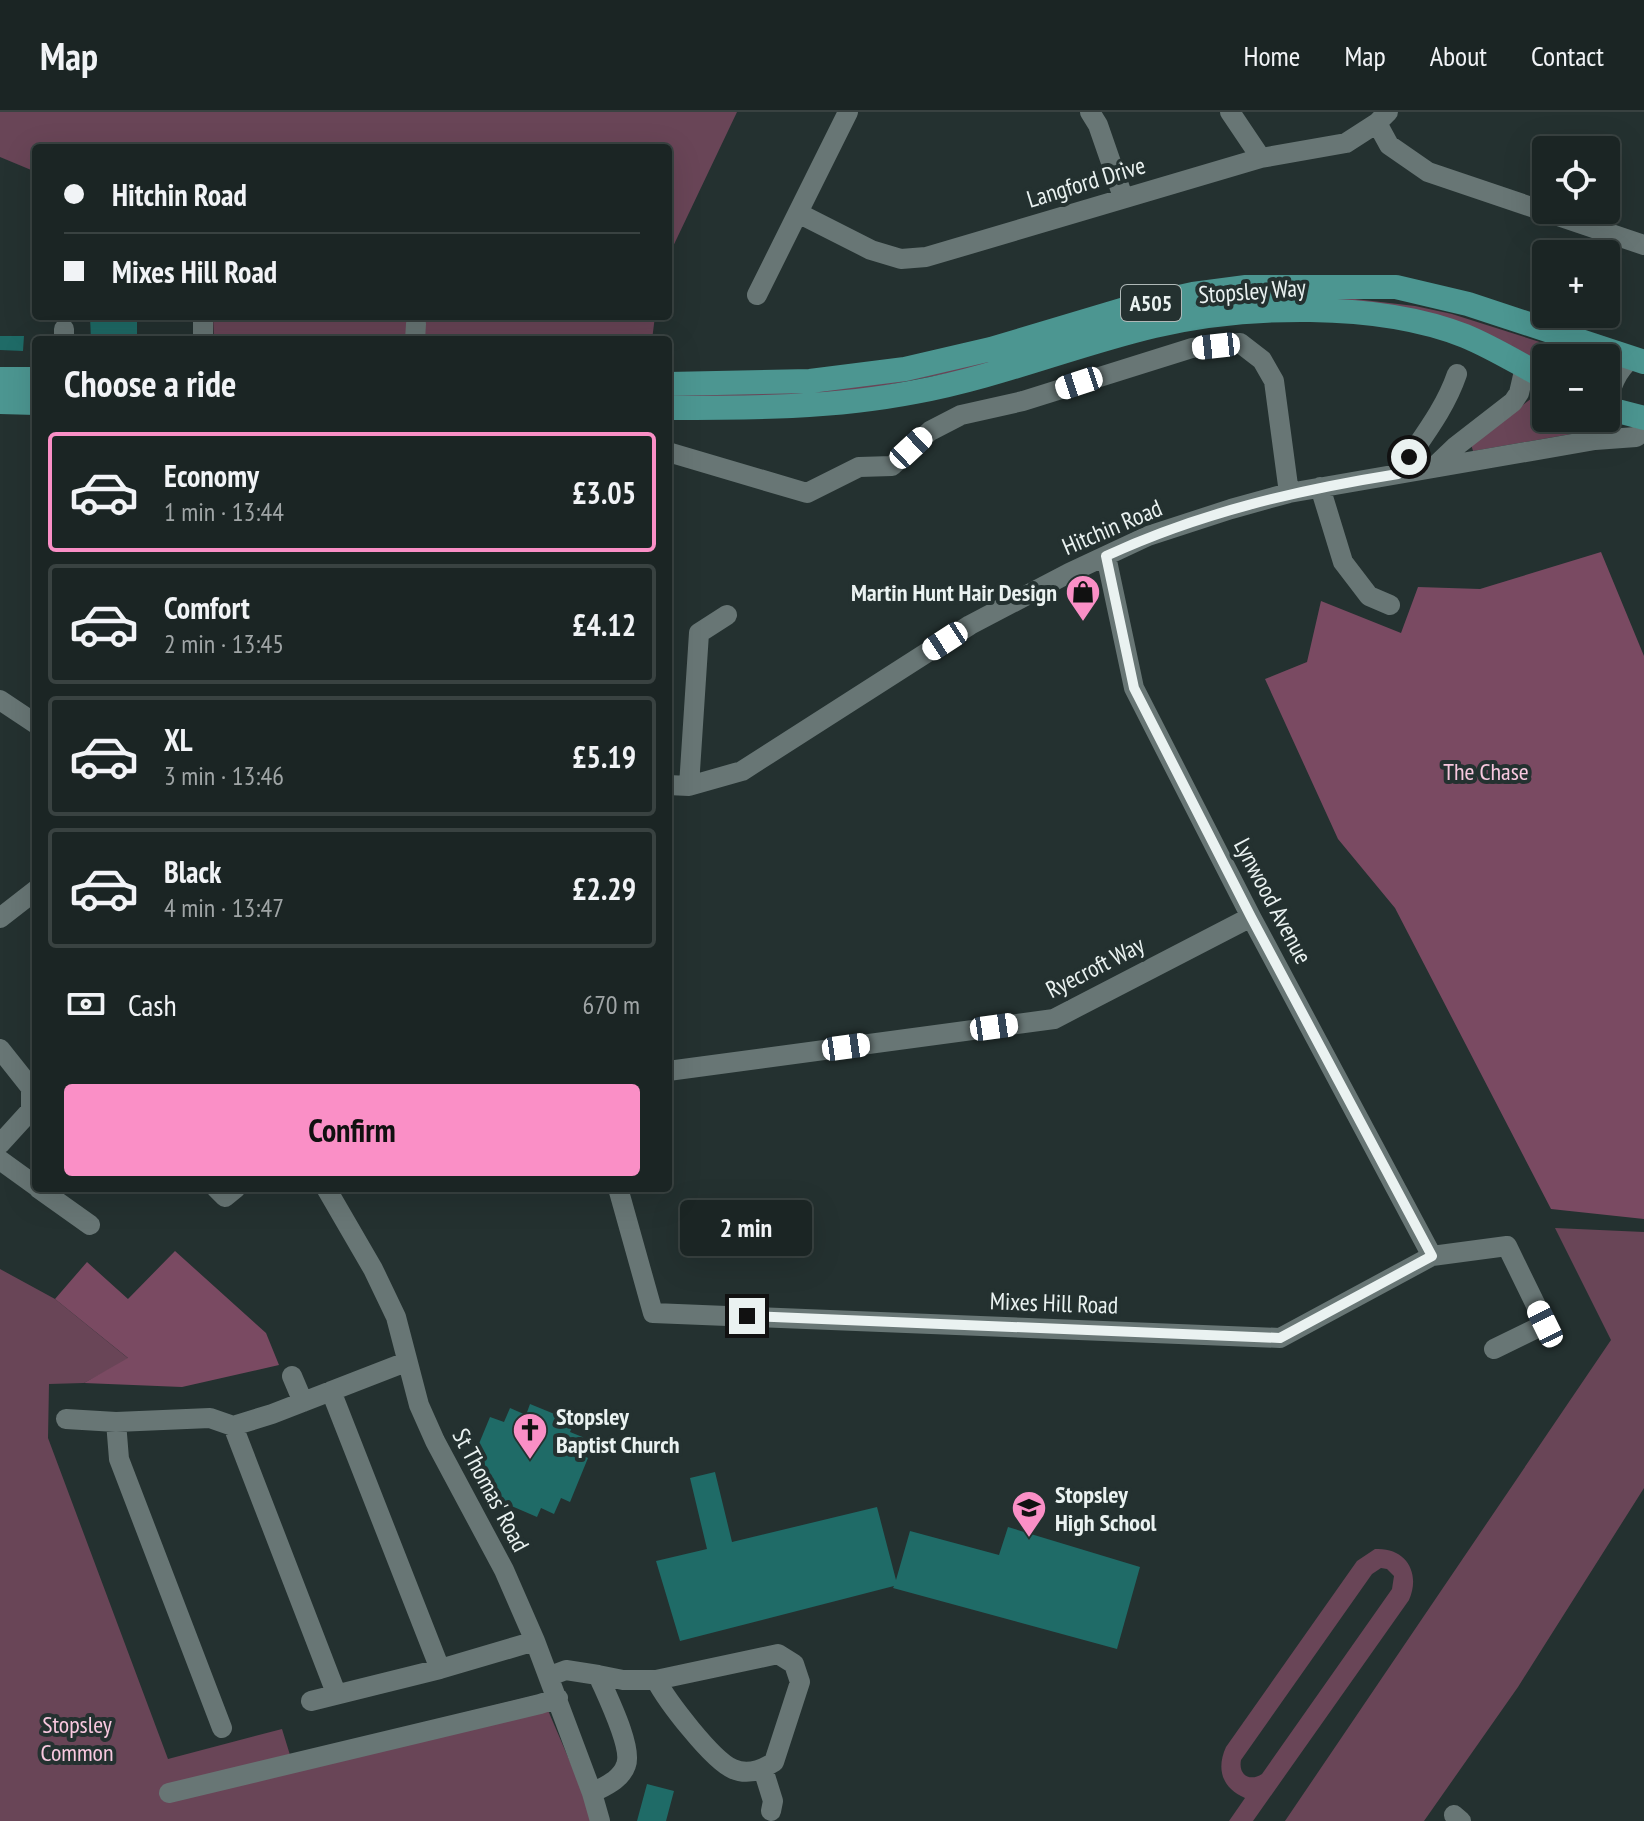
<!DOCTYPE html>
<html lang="en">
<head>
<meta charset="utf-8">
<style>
  :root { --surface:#1b2524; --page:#283131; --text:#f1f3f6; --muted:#a0a5a6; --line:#394241; --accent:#fa8fc6 }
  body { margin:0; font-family:"PT Sans Narrow",sans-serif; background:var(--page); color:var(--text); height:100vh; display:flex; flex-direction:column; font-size:30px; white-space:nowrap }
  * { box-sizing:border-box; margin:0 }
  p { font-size:26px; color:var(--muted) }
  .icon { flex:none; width:44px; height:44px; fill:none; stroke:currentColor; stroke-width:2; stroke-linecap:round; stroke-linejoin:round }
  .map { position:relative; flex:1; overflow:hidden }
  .details { position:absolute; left:32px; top:224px; width:640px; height:856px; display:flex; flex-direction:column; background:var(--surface); border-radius:8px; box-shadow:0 8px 32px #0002,0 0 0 2px var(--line) }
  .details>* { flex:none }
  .banner { position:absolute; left:32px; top:32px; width:640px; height:176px; border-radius:8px; box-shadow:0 8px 32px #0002,0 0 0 2px var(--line); display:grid; align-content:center; height:176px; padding:0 32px; background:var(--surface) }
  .buttons { position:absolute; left:1532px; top:24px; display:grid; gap:16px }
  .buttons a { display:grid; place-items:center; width:88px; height:88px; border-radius:8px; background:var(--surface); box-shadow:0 8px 32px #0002,0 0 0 2px var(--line); font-size:40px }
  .end { position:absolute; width:36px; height:36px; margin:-18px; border:10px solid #eaf2f1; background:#111; box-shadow:0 0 0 4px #111 }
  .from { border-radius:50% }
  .bubble { position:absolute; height:56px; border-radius:8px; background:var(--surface); box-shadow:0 8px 32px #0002,0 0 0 2px var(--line); font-size:26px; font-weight:700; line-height:56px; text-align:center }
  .car { position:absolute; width:24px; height:48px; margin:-24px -12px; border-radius:10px; box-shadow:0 0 6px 2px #0007; background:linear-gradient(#fff 24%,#345 0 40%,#fff 0 76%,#345 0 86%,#fff 0) }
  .banner b { display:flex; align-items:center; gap:28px; height:76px; font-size:30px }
  .banner b+b { border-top:2px solid var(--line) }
  .banner i { width:20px; height:20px; background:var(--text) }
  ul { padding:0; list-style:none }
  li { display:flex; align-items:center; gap:24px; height:120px; margin:0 16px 12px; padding:0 16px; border:4px solid var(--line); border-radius:8px }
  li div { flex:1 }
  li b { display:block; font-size:30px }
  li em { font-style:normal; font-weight:700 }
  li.selected { border-color:var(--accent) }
  li>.icon { width:72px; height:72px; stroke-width:1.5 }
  h2 { padding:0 32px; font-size:36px; line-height:96px }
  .pay { display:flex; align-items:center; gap:20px; height:88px; padding:0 32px; font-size:30px }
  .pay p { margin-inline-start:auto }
  .action { display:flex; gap:16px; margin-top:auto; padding:16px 32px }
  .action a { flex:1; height:92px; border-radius:8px; background:var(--accent); color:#111; font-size:32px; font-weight:700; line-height:92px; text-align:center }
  header { display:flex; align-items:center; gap:48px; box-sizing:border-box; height:112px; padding:0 40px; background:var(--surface); border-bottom:2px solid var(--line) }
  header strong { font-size:38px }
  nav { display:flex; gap:44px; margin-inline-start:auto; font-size:28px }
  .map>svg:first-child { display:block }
  .green { fill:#694557; fill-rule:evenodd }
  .forest { fill:#7a4a62 }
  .building { fill:#1f6b67 }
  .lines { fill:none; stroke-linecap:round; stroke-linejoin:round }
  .minor { stroke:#687675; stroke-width:20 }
  .major { stroke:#4c9691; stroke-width:24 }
  .route { stroke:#eaf2f1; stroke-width:10 }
  .labels { text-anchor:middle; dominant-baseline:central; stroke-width:8; stroke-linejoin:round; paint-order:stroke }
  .shield { fill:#243130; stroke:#afb8b7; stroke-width:2 }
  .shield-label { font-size:22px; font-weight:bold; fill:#eaf2f1 }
  .street-label { font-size:24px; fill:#eaf2f1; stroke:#243130 }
  .poi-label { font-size:24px; font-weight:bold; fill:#eaf2f1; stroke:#243130; text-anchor:start }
  .park-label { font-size:24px; fill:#f8c8df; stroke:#243130 }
</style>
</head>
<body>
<header>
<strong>Map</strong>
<nav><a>Home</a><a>Map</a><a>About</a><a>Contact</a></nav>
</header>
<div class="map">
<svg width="1644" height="1709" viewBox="0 0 1644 1709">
  <rect width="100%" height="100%" fill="#243130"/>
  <path class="green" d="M 0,0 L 737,0 L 668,145 L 668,36 L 36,36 L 36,60 L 0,45 Z
    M 1338,185 L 1415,194 L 1452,202 L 1590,246 L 1546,246 L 1546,256 L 1507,233 L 1258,189 L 991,253 L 857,279 L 775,285 L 668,285 L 668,280 L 799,280 L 1220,186 Z
    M 213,204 L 655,204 L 652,228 L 214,228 Z
    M 1544,277 L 1546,278 L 1546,306 L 1594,306 L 1593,309 L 1577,321 L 1473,339 L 1471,332 Z
    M 1555,1116 L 1644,1120 L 1644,1376 L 1518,1575 L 1424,1709 L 1285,1709 L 1611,1228 Z
    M 0,1157 L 55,1187 L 129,1247 L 84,1271 L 49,1272 L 48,1326 L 168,1647 L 282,1617 L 290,1643 L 541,1582 L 586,1687 L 592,1709 L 0,1709 Z
    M 1375,1437 C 1406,1435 1421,1461 1409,1488 L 1253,1709 L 1229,1709 L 1245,1686 C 1222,1676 1216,1657 1226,1635 L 1357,1449 ZM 1381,1456 L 1387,1457 L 1394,1464 L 1392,1477 L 1262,1662 C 1250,1670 1238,1663 1241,1648 L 1372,1462 Z"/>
  <path class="forest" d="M 1601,440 L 1644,544 L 1644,1107 L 1551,1097 L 1395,796 L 1338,727 L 1265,567 L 1307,550 L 1321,489 L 1401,521 L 1418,475 L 1480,477 Z
    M 175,1139 L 266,1221 L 279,1253 L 182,1275 L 84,1271 L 128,1246 L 55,1187 L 87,1150 L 128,1187 Z"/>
  <path class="building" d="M 90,204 L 137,204 L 137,228 L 91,228 Z
    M 0,224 L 24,224 L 23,239 L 0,238 Z
    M 530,1292 L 574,1310 L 570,1320 L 585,1326 L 579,1342 L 588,1346 L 570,1390 L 561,1386 L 554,1402 L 541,1396 L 537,1405 L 493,1386 L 496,1378 L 480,1371 L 486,1357 L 471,1351 L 490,1305 L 504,1310 L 510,1296 L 526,1303 Z
    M 715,1360 L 732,1430 L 877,1395 L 896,1468 L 910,1419 L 999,1443 L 1008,1415 L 1140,1455 L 1117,1537 L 893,1476 L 894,1474 L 680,1529 L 656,1449 L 707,1437 L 690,1366 Z
    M 647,1672 L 674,1679 L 666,1709 L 637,1709 Z"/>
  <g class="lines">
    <path class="minor" d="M 1090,0 L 1098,13 L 1123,85
      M 1230,0 L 1261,46
      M 1377,11 L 1389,33 L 1428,60 L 1644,133
      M 798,101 L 871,138 L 901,147 L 926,145 L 1261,46 L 1346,31 L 1377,11 L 1388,0
      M 757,183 L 848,0
      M 64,228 L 64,217
      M 203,228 L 203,204
      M 415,228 L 416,212
      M 1606,295 C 1611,275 1616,259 1632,246
      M 668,340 L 807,381 L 859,355 L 892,354 L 930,319 L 961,303 L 1023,289 L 1192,236 L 1240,231 L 1262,248 L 1274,269 L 1289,381
      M 1433,356 L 1455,335 L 1513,290 L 1519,281 L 1525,255
      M 1398,362 C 1419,329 1444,300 1457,262
      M 1320,375 L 1343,450 L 1369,484 L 1390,493
      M 1106,444 L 1134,576 L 1251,805 L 1432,1144
      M 0,588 L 36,612
      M 668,673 L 689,674 L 742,659 L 970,513 L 1069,461 L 1148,424 L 1231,397 L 1289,381 L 1595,328 L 1636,325 L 1644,319
      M 689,674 L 699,521 L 727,503
      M 0,806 L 36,778
      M 0,937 L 31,976 L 31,998 L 0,1032
      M 668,959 L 1054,907 L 1251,805
      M 0,1048 L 36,1074
      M 38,1076 L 90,1113
      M 216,1076 L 225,1085 L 236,1076
      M 326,1076 L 373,1157 L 396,1205 L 419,1293 L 435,1329 L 504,1458 L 535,1529 L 592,1681 L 600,1709
      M 618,1076 L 653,1201 L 1280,1226 L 1432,1144 L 1507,1134 L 1545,1212 L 1494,1237
      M 292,1264 L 303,1290
      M 331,1279 L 440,1557
      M 66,1307 L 116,1310 L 210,1306 L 233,1314 L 272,1302 L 406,1250
      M 116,1310 L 119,1347 L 222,1616
      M 233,1314 L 336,1581
      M 778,1542 L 794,1552 L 800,1570 L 774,1650 C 762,1658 747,1663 733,1657 C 712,1648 667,1589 656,1568 Z
      M 598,1563 L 623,1568 L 656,1568
      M 550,1564 L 566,1558 L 598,1563 C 606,1582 633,1635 626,1653 C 621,1668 605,1674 592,1681
      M 311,1589 L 440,1557 L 535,1529
      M 763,1657 L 773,1689 L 771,1699
      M 169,1681 L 540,1592 L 558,1586
      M 1454,1703 L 1461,1709"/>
    <path class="major" d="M 0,267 L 36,267
      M 668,272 L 810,269 L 905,257 L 991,237 L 1125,197 L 1193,182 L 1246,175 L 1396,175 L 1468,192 L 1644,250
      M 0,290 L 36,291
      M 668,296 C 751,296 833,296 915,280 C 997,265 1074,233 1154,214 C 1246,193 1376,189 1465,224 C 1494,236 1519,252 1546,266
      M 1606,296 L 1644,306"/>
  </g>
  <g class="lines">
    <path class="route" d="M 747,1204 L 1280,1226 L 1432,1144 L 1251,805 L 1134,576 L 1106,444 C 1199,401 1297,378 1398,362 L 1409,345"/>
  </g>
  <defs>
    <symbol id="shop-pin" viewBox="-11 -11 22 30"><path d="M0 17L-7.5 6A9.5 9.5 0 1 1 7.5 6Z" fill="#fa8fc6" stroke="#243130"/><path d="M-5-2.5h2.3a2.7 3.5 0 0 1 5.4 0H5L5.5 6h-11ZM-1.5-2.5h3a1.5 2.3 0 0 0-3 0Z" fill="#111"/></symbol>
    <symbol id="church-pin" viewBox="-11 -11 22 30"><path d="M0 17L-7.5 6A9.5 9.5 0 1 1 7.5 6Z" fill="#fa8fc6" stroke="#243130"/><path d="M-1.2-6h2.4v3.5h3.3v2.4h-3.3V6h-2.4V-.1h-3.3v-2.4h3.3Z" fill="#111"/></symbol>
    <symbol id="school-pin" viewBox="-11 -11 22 30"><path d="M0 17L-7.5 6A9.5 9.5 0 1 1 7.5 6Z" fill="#fa8fc6" stroke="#243130"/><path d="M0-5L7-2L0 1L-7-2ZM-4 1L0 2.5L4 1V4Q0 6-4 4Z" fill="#111"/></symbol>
  </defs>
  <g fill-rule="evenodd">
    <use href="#shop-pin" x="1063" y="460" width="40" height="54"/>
    <use href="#church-pin" x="510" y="1298" width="40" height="54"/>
    <use href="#school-pin" x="1009" y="1376" width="40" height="54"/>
  </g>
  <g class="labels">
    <rect class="shield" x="1121" y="173" width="60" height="36" rx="6"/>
    <g class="shield-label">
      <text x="1151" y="191">A505</text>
    </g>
    <g class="street-label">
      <text transform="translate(1086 70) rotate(-17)">Langford Drive</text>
      <text transform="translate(1252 179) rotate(-4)">Stopsley Way</text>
      <text transform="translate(1112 415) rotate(-23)">Hitchin Road</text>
      <text transform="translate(1273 789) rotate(62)">Lynwood Avenue</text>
      <text transform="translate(1095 855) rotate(-27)">Ryecroft Way</text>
      <text transform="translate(1054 1191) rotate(2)">Mixes Hill Road</text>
      <text transform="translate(491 1378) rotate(62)">St Thomas' Road</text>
    </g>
    <g class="poi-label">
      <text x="1057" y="480" text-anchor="end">Martin Hunt Hair Design</text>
      <text x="556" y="1304">Stopsley<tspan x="556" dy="28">Baptist Church</tspan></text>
      <text x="1055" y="1382">Stopsley<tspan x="1055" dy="28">High School</tspan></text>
    </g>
    <g class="park-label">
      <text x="1486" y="659">The Chase</text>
      <text x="77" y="1612">Stopsley<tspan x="77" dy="28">Common</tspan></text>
    </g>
  </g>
</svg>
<div class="buttons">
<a><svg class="icon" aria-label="locate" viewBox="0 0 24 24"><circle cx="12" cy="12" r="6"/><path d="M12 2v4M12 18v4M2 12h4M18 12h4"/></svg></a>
<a>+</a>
<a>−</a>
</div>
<i class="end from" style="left:1409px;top:345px"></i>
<i class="end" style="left:747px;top:1204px"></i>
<div class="bubble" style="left:680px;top:1088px;width:132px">2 min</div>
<i class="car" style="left:1216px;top:234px;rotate:264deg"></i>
<i class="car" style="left:1079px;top:271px;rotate:252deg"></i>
<i class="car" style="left:911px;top:336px;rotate:47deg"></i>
<i class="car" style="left:945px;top:529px;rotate:237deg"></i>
<i class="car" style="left:994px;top:915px;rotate:82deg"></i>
<i class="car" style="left:846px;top:935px;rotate:82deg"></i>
<i class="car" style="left:1545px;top:1212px;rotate:334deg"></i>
<div class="banner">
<b><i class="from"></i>Hitchin Road</b>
<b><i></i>Mixes Hill Road</b>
</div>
<section class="details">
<h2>Choose a ride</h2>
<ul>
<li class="selected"><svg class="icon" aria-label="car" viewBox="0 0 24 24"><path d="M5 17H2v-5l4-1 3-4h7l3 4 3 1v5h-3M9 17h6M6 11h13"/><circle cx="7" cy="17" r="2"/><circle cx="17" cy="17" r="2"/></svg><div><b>Economy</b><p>1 min · 13:44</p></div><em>£3.05</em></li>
<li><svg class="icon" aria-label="car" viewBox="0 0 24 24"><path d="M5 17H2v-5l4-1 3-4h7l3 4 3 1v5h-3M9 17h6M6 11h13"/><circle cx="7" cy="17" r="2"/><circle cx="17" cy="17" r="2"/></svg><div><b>Comfort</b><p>2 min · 13:45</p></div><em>£4.12</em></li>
<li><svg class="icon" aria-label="car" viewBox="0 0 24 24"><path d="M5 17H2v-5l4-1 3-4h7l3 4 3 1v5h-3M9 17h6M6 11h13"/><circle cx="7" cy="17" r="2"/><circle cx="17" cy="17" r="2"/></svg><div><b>XL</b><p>3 min · 13:46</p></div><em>£5.19</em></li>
<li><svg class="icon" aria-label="car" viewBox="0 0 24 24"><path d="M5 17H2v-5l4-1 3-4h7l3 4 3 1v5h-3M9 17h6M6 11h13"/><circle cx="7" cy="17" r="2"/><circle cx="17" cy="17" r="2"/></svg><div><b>Black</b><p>4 min · 13:47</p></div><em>£2.29</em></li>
</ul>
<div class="pay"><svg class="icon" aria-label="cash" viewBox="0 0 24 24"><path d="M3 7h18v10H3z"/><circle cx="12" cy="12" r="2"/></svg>Cash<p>670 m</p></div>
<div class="action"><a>Confirm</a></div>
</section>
</div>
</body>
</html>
